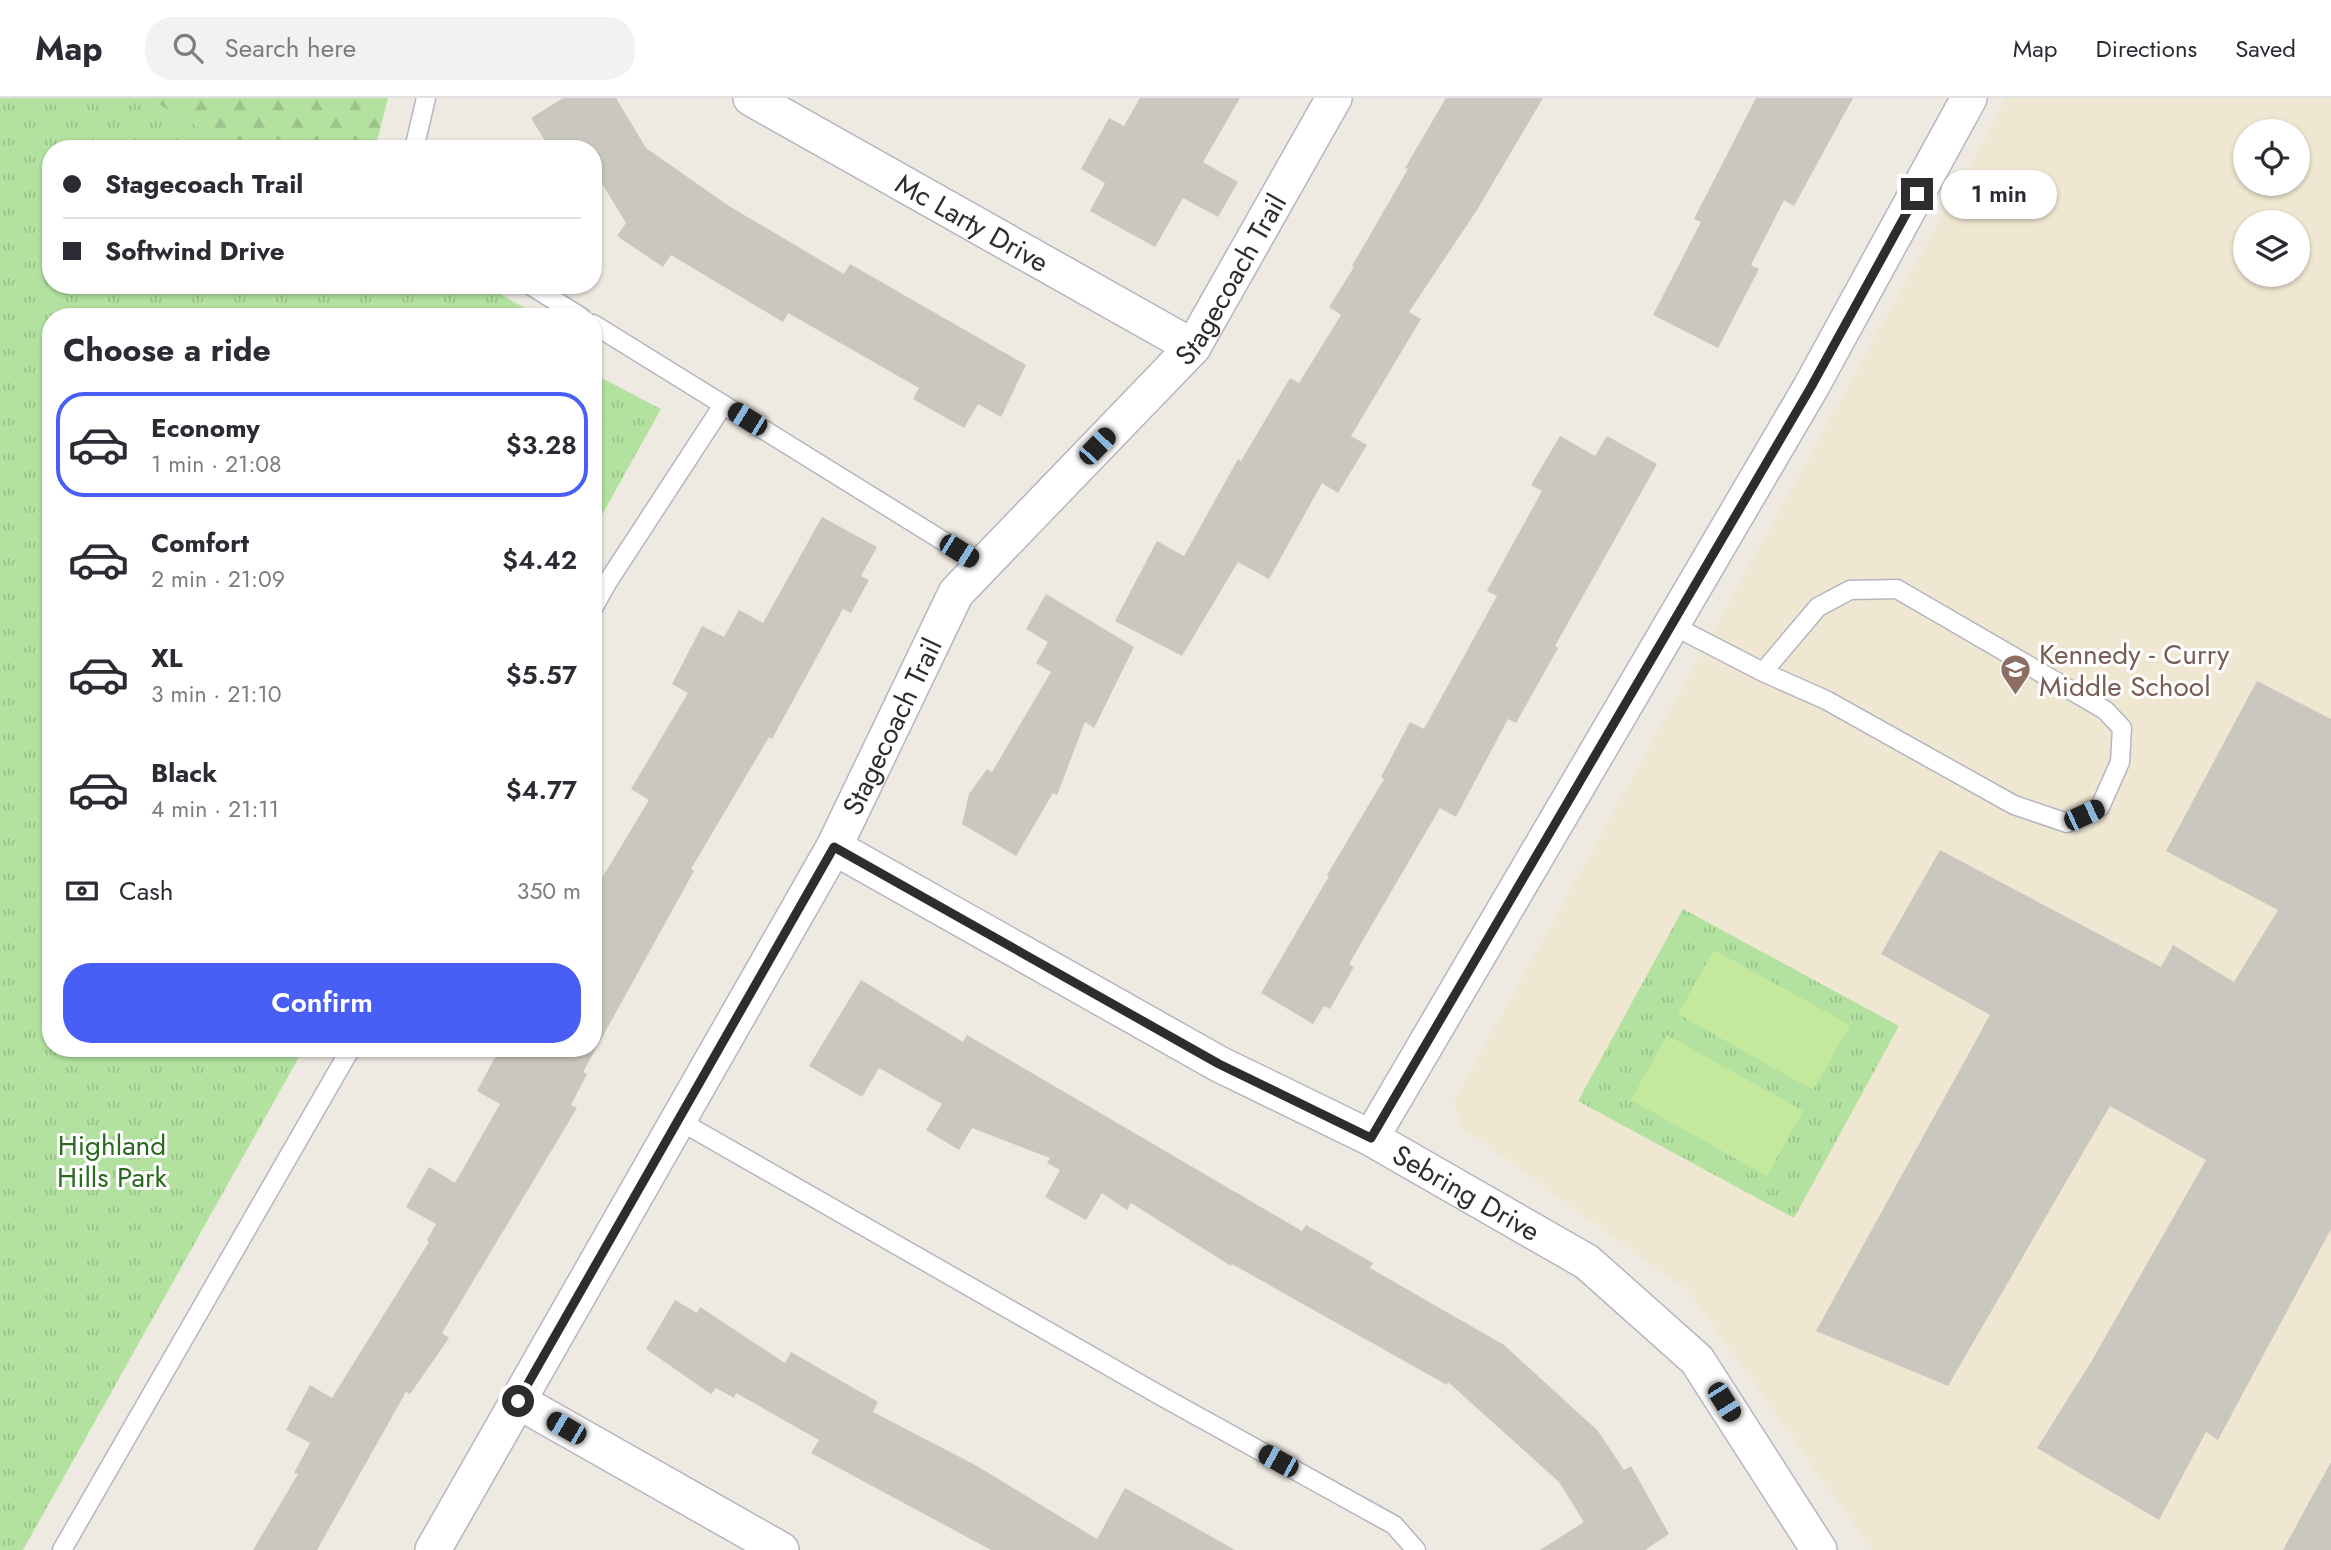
<!DOCTYPE html>
<html lang="en">
<head>
<meta charset="utf-8">
<style>
  :root { --surface:#fff; --page:#f2f2f3; --text:#2b2b33; --muted:#7c7c81; --line:#e1e1e2; --accent:#485ef4 }
  body { margin:0; font-family:Jost,sans-serif; background:var(--page); color:var(--text); height:100vh; display:flex; flex-direction:column; font-size:26px; white-space:nowrap }
  * { box-sizing:border-box; margin:0 }
  p { font-size:23px; color:var(--muted) }
  .icon { flex:none; width:38px; height:38px; fill:none; stroke:currentColor; stroke-width:2; stroke-linecap:round; stroke-linejoin:round }
  .map { position:relative; flex:1; overflow:hidden }
  .panel { position:absolute; left:42px; top:210px; width:560px; height:749px; display:flex; flex-direction:column; background:var(--surface); border-radius:28px; box-shadow:0 2px 5px #0004 }
  .panel>* { flex:none }
  .hud { position:absolute; left:42px; top:42px; width:560px; height:154px; border-radius:28px; box-shadow:0 2px 5px #0004; display:grid; align-content:center; height:154px; padding:0 21px; background:var(--surface) }
  .fabs { position:absolute; left:2233px; top:21px; display:grid; gap:14px }
  .fabs a { display:grid; place-items:center; width:77px; height:77px; border-radius:50%; background:var(--surface); box-shadow:0 2px 5px #0004; font-size:35px }
  .end { position:absolute; width:32px; height:32px; margin:-16px; border:9px solid #2d2d2d; background:#fff; box-shadow:0 0 0 4px #fff }
  .from { border-radius:50% }
  .bubble { position:absolute; height:49px; border-radius:24px; background:var(--surface); box-shadow:0 2px 5px #0004; font-size:23px; font-weight:600; line-height:49px; text-align:center }
  .car { position:absolute; width:21px; height:42px; margin:-21px -10px; border-radius:9px; box-shadow:0 0 5px 2px #0007; background:linear-gradient(#222 24%,#8ab4d8 0 40%,#222 0 76%,#8ab4d8 0 86%,#222 0) }
  .hud b { display:flex; align-items:center; gap:24px; height:66px; font-size:26px }
  .hud b+b { border-top:2px solid var(--line) }
  .hud i { width:18px; height:18px; background:var(--text) }
  ul { padding:0; list-style:none }
  li { display:flex; align-items:center; gap:21px; height:105px; margin:0 14px 10px; padding:0 7px; border:4px solid transparent; border-radius:28px }
  li div { flex:1 }
  li b { display:block; font-size:26px }
  li em { font-style:normal; font-weight:600 }
  li.active { border-color:var(--accent) }
  li>.icon { width:63px; height:63px; stroke-width:1.5 }
  h2 { padding:0 21px; font-size:32px; line-height:84px }
  .pay { display:flex; align-items:center; gap:18px; height:77px; padding:0 21px; font-size:26px }
  .pay p { margin-inline-start:auto }
  .cta { display:flex; gap:14px; margin-top:auto; padding:14px 21px }
  .cta a { flex:1; height:80px; border-radius:28px; background:var(--accent); color:#fff; font-size:28px; font-weight:600; line-height:80px; text-align:center }
  header { display:flex; align-items:center; gap:42px; box-sizing:border-box; height:98px; padding:0 35px; background:var(--surface); border-bottom:2px solid var(--line) }
  header strong { font-size:33px }
  nav { display:flex; gap:38px; margin-inline-start:auto; font-size:24px }
  .search { width:490px; height:63px; background:var(--page); display:flex; align-items:center; gap:18px; box-sizing:border-box; padding:0 24px; border-radius:28px; color:var(--muted); font-size:26px }
  .map>svg:first-child { display:block }
  .education { fill:#efe7d1; fill-rule:evenodd }
  .forest { fill:url(#forest-firs) }
  .park { fill:url(#park-tufts) }
  .pitch { fill:#c4e99c }
  .building { fill:#cac7bf }
  .lines { fill:none; stroke-linecap:round; stroke-linejoin:round }
  .lane-casing { stroke:#b4b6c0; stroke-width:21 }
  .street-casing { stroke:#b4b6c0; stroke-width:38 }
  .lane { stroke:#fff; stroke-width:18 }
  .street { stroke:#fff; stroke-width:35 }
  .route { stroke:#2d2d2d; stroke-width:9 }
  .labels { text-anchor:middle; dominant-baseline:central; stroke-width:6; stroke-linejoin:round; paint-order:stroke }
  .street-label { font-size:28px; fill:#2d2d2d; stroke:#fff }
  .education-label { font-size:28px; fill:#785e54; stroke:#fff; text-anchor:start }
  .park-label { font-size:28px; fill:#296a1e; stroke:#fff }
</style>
</head>
<body>
<header>
<strong>Map</strong>
<div class="search"><svg class="icon" aria-label="search" viewBox="0 0 24 24"><circle cx="10" cy="10" r="6"/><path d="M15 15l6 6"/></svg>Search here</div>
<nav><a>Map</a><a>Directions</a><a>Saved</a></nav>
</header>
<div class="map">
<svg width="2331" height="1452" viewBox="0 0 2331 1452">
  <defs>
    <pattern id="forest-firs" width="22" height="20" patternUnits="userSpaceOnUse" patternTransform="scale(1.75)"><rect width="22" height="20" fill="#b3e2a0"/><path d="M5 1l3.5 6h-7zM16 11l3.5 6h-7z" fill="#9ac28a"/></pattern>
    <pattern id="park-tufts" width="24" height="20" patternUnits="userSpaceOnUse" patternTransform="scale(1.75)"><rect width="24" height="20" fill="#b3e2a0"/><path d="M3 7l-1-3M5 7V3M7 7l1-3M15 17l-1-3M17 17v-4M19 17l1-3" fill="none" stroke="#9ac28a"/></pattern>
  </defs>
  <rect width="100%" height="100%" fill="#eee9e1"/>
  <path class="education" d="M 2007,0 L 2331,0 L 2331,1452 L 1872,1452 L 1690,1195 L 1464,1031 L 1453,1005 ZM 2245,33 L 2298,33 L 2298,86 L 2245,86 ZM 2245,124 L 2298,124 L 2298,177 L 2245,177 Z"/>
  <path class="forest" d="M 147,0 L 388,0 L 375,51 L 237,51 Z"/>
  <path class="park" d="M 0,0 L 147,0 L 237,51 L 51,51 L 51,187 L 484,187 L 541,219 L 51,219 L 51,950 L 304,950 L 23,1452 L 0,1452 Z
    M 593,268 L 596,277 L 661,311 L 593,433 Z
    M 1683,811 L 1899,928 L 1794,1120 L 1578,1003 Z"/>
  <path class="pitch" d="M 1714,852 L 1850,927 L 1813,992 L 1678,916 Z
    M 1667,937 L 1803,1013 L 1767,1078 L 1631,1002 Z"/>
  <path class="building" d="M 563,0 L 616,0 L 646,50 L 729,108 L 844,176 L 850,166 L 1026,267 L 1001,319 L 978,306 L 964,330 L 913,301 L 919,290 L 788,215 L 783,224 L 671,157 L 663,169 L 617,138 L 626,125 L 593,71 L 593,51 L 550,51 L 531,20 Z
    M 1140,0 L 1240,0 L 1203,64 L 1238,84 L 1218,119 L 1183,100 L 1155,149 L 1090,113 L 1105,85 L 1081,71 L 1109,20 L 1124,28 Z
    M 1446,0 L 1543,0 L 1477,112 L 1409,214 L 1421,221 L 1351,338 L 1367,347 L 1338,395 L 1322,385 L 1269,481 L 1238,464 L 1182,558 L 1115,523 L 1157,443 L 1184,458 L 1238,361 L 1241,363 L 1290,280 L 1299,285 L 1341,217 L 1329,209 L 1354,169 L 1352,168 L 1408,71 L 1405,70 Z
    M 1756,0 L 1853,0 L 1794,108 L 1784,102 L 1751,167 L 1759,171 L 1718,250 L 1653,217 L 1701,124 L 1694,121 Z
    M 1560,338 L 1595,358 L 1607,338 L 1657,366 L 1555,548 L 1558,550 L 1516,625 L 1508,621 L 1456,719 L 1440,710 L 1349,866 L 1354,869 L 1330,911 L 1324,908 L 1313,926 L 1261,895 L 1329,778 L 1327,777 L 1384,681 L 1381,679 L 1410,624 L 1424,631 L 1497,498 L 1487,493 L 1542,393 L 1531,387 Z
    M 822,419 L 877,449 L 861,478 L 869,482 L 851,515 L 843,511 L 772,641 L 769,639 L 691,771 L 694,773 L 583,974 L 587,976 L 571,1007 L 577,1010 L 442,1235 L 449,1240 L 410,1296 L 406,1294 L 317,1452 L 253,1452 L 298,1376 L 294,1375 L 310,1345 L 286,1332 L 310,1287 L 332,1300 L 429,1144 L 427,1142 L 436,1126 L 406,1109 L 429,1069 L 455,1085 L 500,1006 L 477,993 L 500,950 L 593,950 L 593,795 L 649,702 L 631,691 L 688,595 L 672,586 L 702,528 L 724,539 L 739,512 L 763,525 Z
    M 1046,496 L 1134,549 L 1094,630 L 1085,624 L 1057,697 L 1053,695 L 1016,758 L 962,726 L 969,696 L 987,671 L 992,674 L 1051,574 L 1036,565 L 1048,544 L 1026,531 Z
    M 2257,583 L 2331,621 L 2331,1131 L 2218,1342 L 2206,1334 L 2159,1422 L 2037,1350 L 2091,1264 L 2206,1062 L 2110,1008 L 1948,1288 L 1816,1233 L 1990,917 L 1881,856 L 1940,752 L 2161,869 L 2173,847 L 2234,884 L 2278,812 L 2166,753 Z
    M 861,882 L 963,944 L 967,937 L 1302,1133 L 1306,1127 L 1373,1165 L 1370,1170 L 1504,1247 L 1598,1333 L 1624,1372 L 1631,1368 L 1669,1436 L 1645,1452 L 1540,1452 L 1584,1424 L 1559,1384 L 1448,1284 L 1447,1287 L 1232,1166 L 1231,1168 L 1131,1105 L 1127,1112 L 1102,1095 L 1086,1122 L 1045,1099 L 1060,1072 L 1047,1065 L 1050,1060 L 972,1030 L 959,1052 L 926,1032 L 942,1006 L 879,970 L 862,999 L 809,968 Z
    M 675,1202 L 697,1215 L 700,1209 L 785,1265 L 791,1254 L 878,1304 L 873,1314 L 977,1368 L 1097,1441 L 1125,1390 L 1235,1452 L 991,1452 L 811,1355 L 819,1342 L 736,1295 L 734,1300 L 716,1290 L 711,1296 L 646,1251 Z
    M 2331,1364 L 2331,1452 L 2283,1452 Z"/>
  <g class="lines">
    <defs>
      <path id="lane" d="M 414,51 L 426,0
        M 530,187 L 581,219
        M 593,226 L 982,467
        M 593,510 L 607,485 L 723,307
        M 1672,527 L 1763,574 L 1826,602 L 2014,707 L 2067,725 L 2100,709 L 2120,664 L 2122,630 L 2105,612 L 1897,491 L 1850,492 L 1818,509 L 1763,574
        M 678,1022 L 1161,1298 L 1394,1427 L 1416,1452
        M 62,1452 L 351,950"/>
      <g id="street">
        <path id="s1" d="M 751,0 L 1193,249"/>
        <path id="s2" d="M 834,749 L 1219,966 L 1371,1040 L 1587,1164 L 1697,1262 L 1819,1452"/>
        <path d="M 1371,1040 L 1811,289 L 1969,0"/>
        <path d="M 518,1303 L 781,1452"/>
        <path id="s3" d="M 433,1452 L 834,749 L 956,495 L 1193,249 L 1334,0"/>
      </g>
    </defs>
    <use href="#lane" class="lane-casing"/>
    <use href="#street" class="street-casing"/>
    <use href="#lane" class="lane"/>
    <use href="#street" class="street"/>
  </g>
  <g class="lines">
    <path class="route" d="M 518,1303 L 834,749 L 1219,966 L 1371,1040 L 1811,289 L 1917,96"/>
  </g>
  <defs>
    <symbol id="school-pin" viewBox="-11 -11 22 30"><path d="M0 17L-7.5 6A9.5 9.5 0 1 1 7.5 6Z" fill="#8d6e63" stroke="#fff"/><path d="M0-5L7-2L0 1L-7-2ZM-4 1L0 2.5L4 1V4Q0 6-4 4Z" fill="#fff"/></symbol>
  </defs>
  <g fill-rule="evenodd">
    <use href="#school-pin" x="1998" y="554" width="35" height="47"/>
  </g>
  <g class="labels">
    <g class="street-label">
      <text stroke="none"><textPath href="#s1" startOffset="254">Mc Larty Drive</textPath></text>
      <text stroke="none"><textPath href="#s3" startOffset="1510">Stagecoach Trail</textPath></text>
      <text stroke="none"><textPath href="#s3" startOffset="943">Stagecoach Trail</textPath></text>
      <text stroke="none"><textPath href="#s2" startOffset="721">Sebring Drive</textPath></text>
    </g>
    <g class="education-label">
      <text x="2039" y="556">Kennedy - Curry<tspan x="2039" dy="32">Middle School</tspan></text>
    </g>
    <g class="park-label">
      <text x="112" y="1047">Highland<tspan x="112" dy="32">Hills Park</tspan></text>
    </g>
  </g>
</svg>
<div class="fabs">
<a><svg class="icon" aria-label="locate" viewBox="0 0 24 24"><circle cx="12" cy="12" r="6"/><path d="M12 2v4M12 18v4M2 12h4M18 12h4"/></svg></a>
<a><svg class="icon" aria-label="layers" viewBox="0 0 24 24"><path d="M12 4l9 5-9 5-9-5zM3 14l9 5 9-5"/></svg></a>
</div>
<i class="end from" style="left:518px;top:1303px"></i>
<i class="end" style="left:1917px;top:96px"></i>
<div class="bubble" style="left:1941px;top:72px;width:116px">1 min</div>
<i class="car" style="left:747px;top:321px;rotate:302deg"></i>
<i class="car" style="left:1097px;top:348px;rotate:44deg"></i>
<i class="car" style="left:959px;top:453px;rotate:122deg"></i>
<i class="car" style="left:2084px;top:717px;rotate:65deg"></i>
<i class="car" style="left:1724px;top:1304px;rotate:148deg"></i>
<i class="car" style="left:566px;top:1330px;rotate:300deg"></i>
<i class="car" style="left:1278px;top:1363px;rotate:299deg"></i>
<div class="hud">
<b><i class="from"></i>Stagecoach Trail</b>
<b><i></i>Softwind Drive</b>
</div>
<section class="panel">
<h2>Choose a ride</h2>
<ul>
<li class="active"><svg class="icon" aria-label="car" viewBox="0 0 24 24"><path d="M5 17H2v-5l4-1 3-4h7l3 4 3 1v5h-3M9 17h6M6 11h13"/><circle cx="7" cy="17" r="2"/><circle cx="17" cy="17" r="2"/></svg><div><b>Economy</b><p>1 min · 21:08</p></div><em>$3.28</em></li>
<li><svg class="icon" aria-label="car" viewBox="0 0 24 24"><path d="M5 17H2v-5l4-1 3-4h7l3 4 3 1v5h-3M9 17h6M6 11h13"/><circle cx="7" cy="17" r="2"/><circle cx="17" cy="17" r="2"/></svg><div><b>Comfort</b><p>2 min · 21:09</p></div><em>$4.42</em></li>
<li><svg class="icon" aria-label="car" viewBox="0 0 24 24"><path d="M5 17H2v-5l4-1 3-4h7l3 4 3 1v5h-3M9 17h6M6 11h13"/><circle cx="7" cy="17" r="2"/><circle cx="17" cy="17" r="2"/></svg><div><b>XL</b><p>3 min · 21:10</p></div><em>$5.57</em></li>
<li><svg class="icon" aria-label="car" viewBox="0 0 24 24"><path d="M5 17H2v-5l4-1 3-4h7l3 4 3 1v5h-3M9 17h6M6 11h13"/><circle cx="7" cy="17" r="2"/><circle cx="17" cy="17" r="2"/></svg><div><b>Black</b><p>4 min · 21:11</p></div><em>$4.77</em></li>
</ul>
<div class="pay"><svg class="icon" aria-label="cash" viewBox="0 0 24 24"><path d="M3 7h18v10H3z"/><circle cx="12" cy="12" r="2"/></svg>Cash<p>350 m</p></div>
<div class="cta"><a>Confirm</a></div>
</section>
</div>
</body>
</html>
